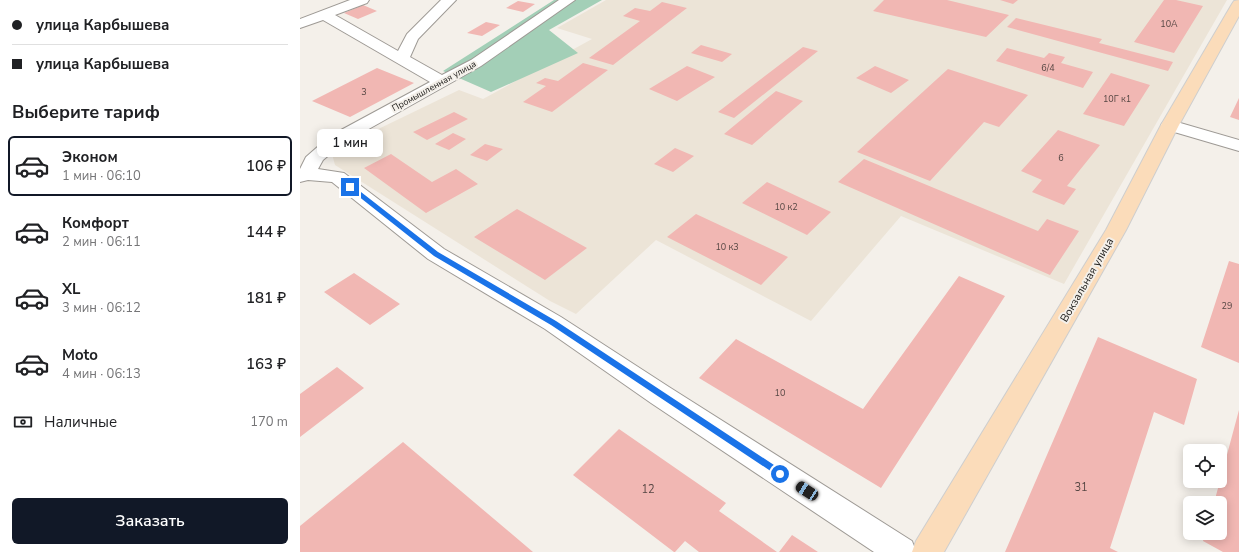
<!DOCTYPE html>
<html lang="ru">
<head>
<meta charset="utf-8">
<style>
  :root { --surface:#fff; --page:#f2f2f2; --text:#202124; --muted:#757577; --line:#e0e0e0; --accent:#111827 }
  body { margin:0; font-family:"Nunito Sans",sans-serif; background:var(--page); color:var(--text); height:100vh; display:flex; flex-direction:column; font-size:15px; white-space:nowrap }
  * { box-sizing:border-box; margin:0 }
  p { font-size:13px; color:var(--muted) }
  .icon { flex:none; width:22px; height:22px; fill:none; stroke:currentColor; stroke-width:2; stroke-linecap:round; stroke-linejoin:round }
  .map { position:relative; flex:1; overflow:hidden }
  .panel { display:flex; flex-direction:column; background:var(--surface); width:300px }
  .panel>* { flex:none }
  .top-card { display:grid; align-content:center; height:88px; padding:0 12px; background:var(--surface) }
  .tools { position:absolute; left:883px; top:444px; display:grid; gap:8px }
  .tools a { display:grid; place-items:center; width:44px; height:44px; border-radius:6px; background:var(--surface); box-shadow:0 2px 10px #0003; font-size:20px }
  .end { position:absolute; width:18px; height:18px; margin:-9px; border:5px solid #1a73e8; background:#fff; box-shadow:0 0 0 2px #fff }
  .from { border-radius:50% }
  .bubble { position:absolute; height:28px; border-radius:6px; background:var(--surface); box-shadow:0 2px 10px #0003; font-size:13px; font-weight:600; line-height:28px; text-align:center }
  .car { position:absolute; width:12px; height:24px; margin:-12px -6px; border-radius:5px; box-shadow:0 0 3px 1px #0007; background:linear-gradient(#222 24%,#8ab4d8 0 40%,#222 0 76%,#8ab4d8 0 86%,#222 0) }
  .top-card b { display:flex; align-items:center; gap:14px; height:38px; font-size:15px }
  .top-card b+b { border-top:1px solid var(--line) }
  .top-card i { width:10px; height:10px; background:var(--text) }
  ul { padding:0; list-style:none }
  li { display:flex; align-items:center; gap:12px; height:60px; margin:0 8px 6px; padding:0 4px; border:2px solid transparent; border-radius:6px }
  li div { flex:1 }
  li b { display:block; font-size:15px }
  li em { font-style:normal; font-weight:600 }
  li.current { border-color:var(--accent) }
  li>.icon { width:36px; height:36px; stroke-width:1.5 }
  h2 { padding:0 12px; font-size:18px; line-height:48px }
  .pay { display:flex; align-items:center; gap:10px; height:44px; padding:0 12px; font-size:15px }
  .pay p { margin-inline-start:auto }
  .cta { display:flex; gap:8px; margin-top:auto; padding:8px 12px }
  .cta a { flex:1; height:46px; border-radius:6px; background:var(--accent); color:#fff; font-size:16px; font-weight:600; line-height:46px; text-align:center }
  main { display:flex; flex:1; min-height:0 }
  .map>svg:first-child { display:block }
  .built { fill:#ece4d7 }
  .green { fill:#a3cfb7 }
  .building { fill:#f1b7b3 }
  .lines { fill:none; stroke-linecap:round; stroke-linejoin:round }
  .minor-casing { stroke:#9e9a95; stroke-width:2 }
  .major-casing { stroke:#cecece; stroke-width:2 }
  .minor { fill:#fff; fill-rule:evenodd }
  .major { fill:#fbdcba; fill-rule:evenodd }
  .route { fill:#1a73e8 }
  .labels { text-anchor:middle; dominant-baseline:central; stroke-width:4; stroke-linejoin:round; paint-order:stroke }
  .number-label { font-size:9px; fill:#554643 }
  .far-street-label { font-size:9px; fill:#21201e; stroke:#f4f0ea }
  .street-label { font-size:11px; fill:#21201e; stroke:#f4f0ea }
  .near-number-label { font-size:11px; fill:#554643 }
</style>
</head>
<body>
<main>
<section class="panel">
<div class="top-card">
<b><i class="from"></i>улица Карбышева</b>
<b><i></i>улица Карбышева</b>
</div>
<h2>Выберите тариф</h2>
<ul>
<li class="current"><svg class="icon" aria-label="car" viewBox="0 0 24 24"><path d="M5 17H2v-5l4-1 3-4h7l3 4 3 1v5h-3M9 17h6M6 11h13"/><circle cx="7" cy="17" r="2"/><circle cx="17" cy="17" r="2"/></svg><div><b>Эконом</b><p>1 мин · 06:10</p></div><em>106 ₽</em></li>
<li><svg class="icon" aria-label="car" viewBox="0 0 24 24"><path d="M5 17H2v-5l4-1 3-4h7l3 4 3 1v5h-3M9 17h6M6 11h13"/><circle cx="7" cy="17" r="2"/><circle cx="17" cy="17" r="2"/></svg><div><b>Комфорт</b><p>2 мин · 06:11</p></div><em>144 ₽</em></li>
<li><svg class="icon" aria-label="car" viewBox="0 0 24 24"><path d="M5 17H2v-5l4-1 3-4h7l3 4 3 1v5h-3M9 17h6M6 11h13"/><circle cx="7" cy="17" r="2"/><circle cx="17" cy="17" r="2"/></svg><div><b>XL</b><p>3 мин · 06:12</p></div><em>181 ₽</em></li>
<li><svg class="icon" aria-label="car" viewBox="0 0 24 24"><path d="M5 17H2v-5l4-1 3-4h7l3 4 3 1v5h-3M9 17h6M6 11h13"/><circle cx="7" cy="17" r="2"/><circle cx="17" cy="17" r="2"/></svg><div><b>Moto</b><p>4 мин · 06:13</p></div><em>163 ₽</em></li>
</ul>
<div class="pay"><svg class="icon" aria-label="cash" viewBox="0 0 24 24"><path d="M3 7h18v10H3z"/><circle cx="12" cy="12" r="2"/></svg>Наличные<p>170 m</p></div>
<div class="cta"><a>Заказать</a></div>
</section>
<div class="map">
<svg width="939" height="552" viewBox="0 0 939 552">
  <rect width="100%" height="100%" fill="#f4f0ea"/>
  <path class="built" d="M 306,0 L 927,0 L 764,284 L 601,216 L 511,321 L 356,240 L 276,314 L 250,301 L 35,165 L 32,154 L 39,148 L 159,90 L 183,99 L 292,39 L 257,28 Z"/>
  <path class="green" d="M 254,0 L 302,0 L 249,30 L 278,53 L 191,92 L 143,71 Z"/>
  <path class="building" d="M 584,0 L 647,0 L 709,15 L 686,37 L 573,11 Z
    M 700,0 L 718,0 L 713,4 Z
    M 864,0 L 876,0 L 903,6 L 874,53 L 834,42 Z
    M 218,1 L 235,4 L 223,12 L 206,8 Z
    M 362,2 L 387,8 L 313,65 L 289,58 L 340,21 L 323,16 L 335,8 L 350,11 Z
    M 63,5 L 77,11 L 58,19 L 44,13 Z
    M 716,18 L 802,39 L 799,43 L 873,62 L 868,71 L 707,27 Z
    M 186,22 L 200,25 L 182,36 L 167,33 Z
    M 401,45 L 432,54 L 422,62 L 391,53 Z
    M 503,47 L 518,51 L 434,118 L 418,112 Z
    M 707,48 L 744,58 L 749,53 L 765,57 L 761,63 L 793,72 L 783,88 L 696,61 Z
    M 283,63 L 308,70 L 252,112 L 223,102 L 246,86 L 236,83 L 245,78 L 258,81 Z
    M 387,66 L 415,77 L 377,101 L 349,89 Z
    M 575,66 L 609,80 L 591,93 L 556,78 Z
    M 77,68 L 114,83 L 50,117 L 12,101 Z
    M 648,69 L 728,95 L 699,127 L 684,122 L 630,181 L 557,152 Z
    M 811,73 L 850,85 L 824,126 L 783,114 Z
    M 476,91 L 503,101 L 452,145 L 424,134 Z
    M 939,98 L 939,120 L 930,117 Z
    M 154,112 L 168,119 L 127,140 L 113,132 Z
    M 758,130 L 800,145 L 767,186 L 776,189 L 764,205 L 732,192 L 742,180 L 721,171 Z
    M 153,133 L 166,139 L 149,150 L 135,144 Z
    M 185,144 L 203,149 L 187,161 L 170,155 Z
    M 375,148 L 394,156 L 373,172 L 354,164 Z
    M 91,154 L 132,182 L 156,169 L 178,184 L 126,213 L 64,168 Z
    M 564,159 L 738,231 L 747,219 L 779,231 L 750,275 L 538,182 Z
    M 467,182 L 531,212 L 507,235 L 442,203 Z
    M 217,209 L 287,248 L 245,280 L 174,237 Z
    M 396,214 L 488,257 L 461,285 L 367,237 Z
    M 929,261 L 939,264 L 939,363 L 901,347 Z
    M 54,273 L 100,304 L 70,325 L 24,292 Z
    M 659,276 L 705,296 L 581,488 L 399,378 L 436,339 L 563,409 Z
    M 798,337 L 897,379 L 884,425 L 854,412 L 810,548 L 818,552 L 705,552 Z
    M 37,367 L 64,388 L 0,437 L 0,394 Z
    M 939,410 L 939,552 L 923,552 L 903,541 L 905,533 L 920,533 L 920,503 L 914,503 Z
    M 319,429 L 426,503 L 419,511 L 477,552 L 399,552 L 385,541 L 375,552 L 374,552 L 273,475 Z
    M 103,442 L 233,552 L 0,552 L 0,526 Z
    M 492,535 L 518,552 L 479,552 Z"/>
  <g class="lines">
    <defs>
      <path id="minor" d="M 50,0 L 69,0 L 67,3 L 35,15 L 98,51 L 107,34 L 141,0 L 156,0 L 118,39 L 110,57 L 142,75 L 171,60 L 259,0 L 275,0 L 181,66 L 42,144 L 23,160 L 18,169 L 44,173 L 144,249 L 261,317 L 369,387 L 612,541 L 616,552 L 574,552 L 351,403 L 245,329 L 128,259 L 32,182 L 8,180 L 0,182 L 0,169 L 6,157 L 30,136 L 130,82 L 23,20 L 0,28 L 0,19 Z
        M 870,120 L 939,140 L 939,151 L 864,129 L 861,125 L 864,121 Z"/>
      <path id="major" d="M 939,0 L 939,16 L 879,125 L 826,230 L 644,552 L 612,552 L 616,541 L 806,230 L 861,125 L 932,4 L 934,1 Z"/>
    </defs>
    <use href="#minor" class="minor-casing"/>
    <use href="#major" class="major-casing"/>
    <use href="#minor" class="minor"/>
    <use href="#major" class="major"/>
  </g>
  <path class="route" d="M 48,185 L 52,185 L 138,252 L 256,321 L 483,471 L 485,474 L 483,476 L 478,476 L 251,325 L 134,256 L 48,188 Z"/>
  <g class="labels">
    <g class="number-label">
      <text x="869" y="24">10А</text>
      <text x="748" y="68">6/4</text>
      <text x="64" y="92">3</text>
      <text x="817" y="99">10Г к1</text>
      <text x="761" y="158">6</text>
      <text x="486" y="207">10 к2</text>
      <text x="427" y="247">10 к3</text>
      <text x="927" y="306">29</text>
      <text x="480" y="393">10</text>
    </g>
    <g class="far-street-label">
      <text transform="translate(134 86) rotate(-29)">Промышленная улица</text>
    </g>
    <g class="street-label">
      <text transform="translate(787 280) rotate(-60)">Вокзальная улица</text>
    </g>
    <g class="near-number-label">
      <text x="781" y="487">31</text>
      <text x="348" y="489">12</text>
    </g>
  </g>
</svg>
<div class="tools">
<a><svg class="icon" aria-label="locate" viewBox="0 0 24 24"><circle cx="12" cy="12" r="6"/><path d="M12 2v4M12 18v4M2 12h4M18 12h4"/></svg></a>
<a><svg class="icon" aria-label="layers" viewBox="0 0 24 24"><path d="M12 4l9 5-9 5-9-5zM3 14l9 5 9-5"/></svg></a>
</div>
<i class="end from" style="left:480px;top:474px"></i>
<i class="end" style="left:50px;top:187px"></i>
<div class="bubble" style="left:17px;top:129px;width:66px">1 мин</div>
<i class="car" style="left:507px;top:491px;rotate:303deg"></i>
</div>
</main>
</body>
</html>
